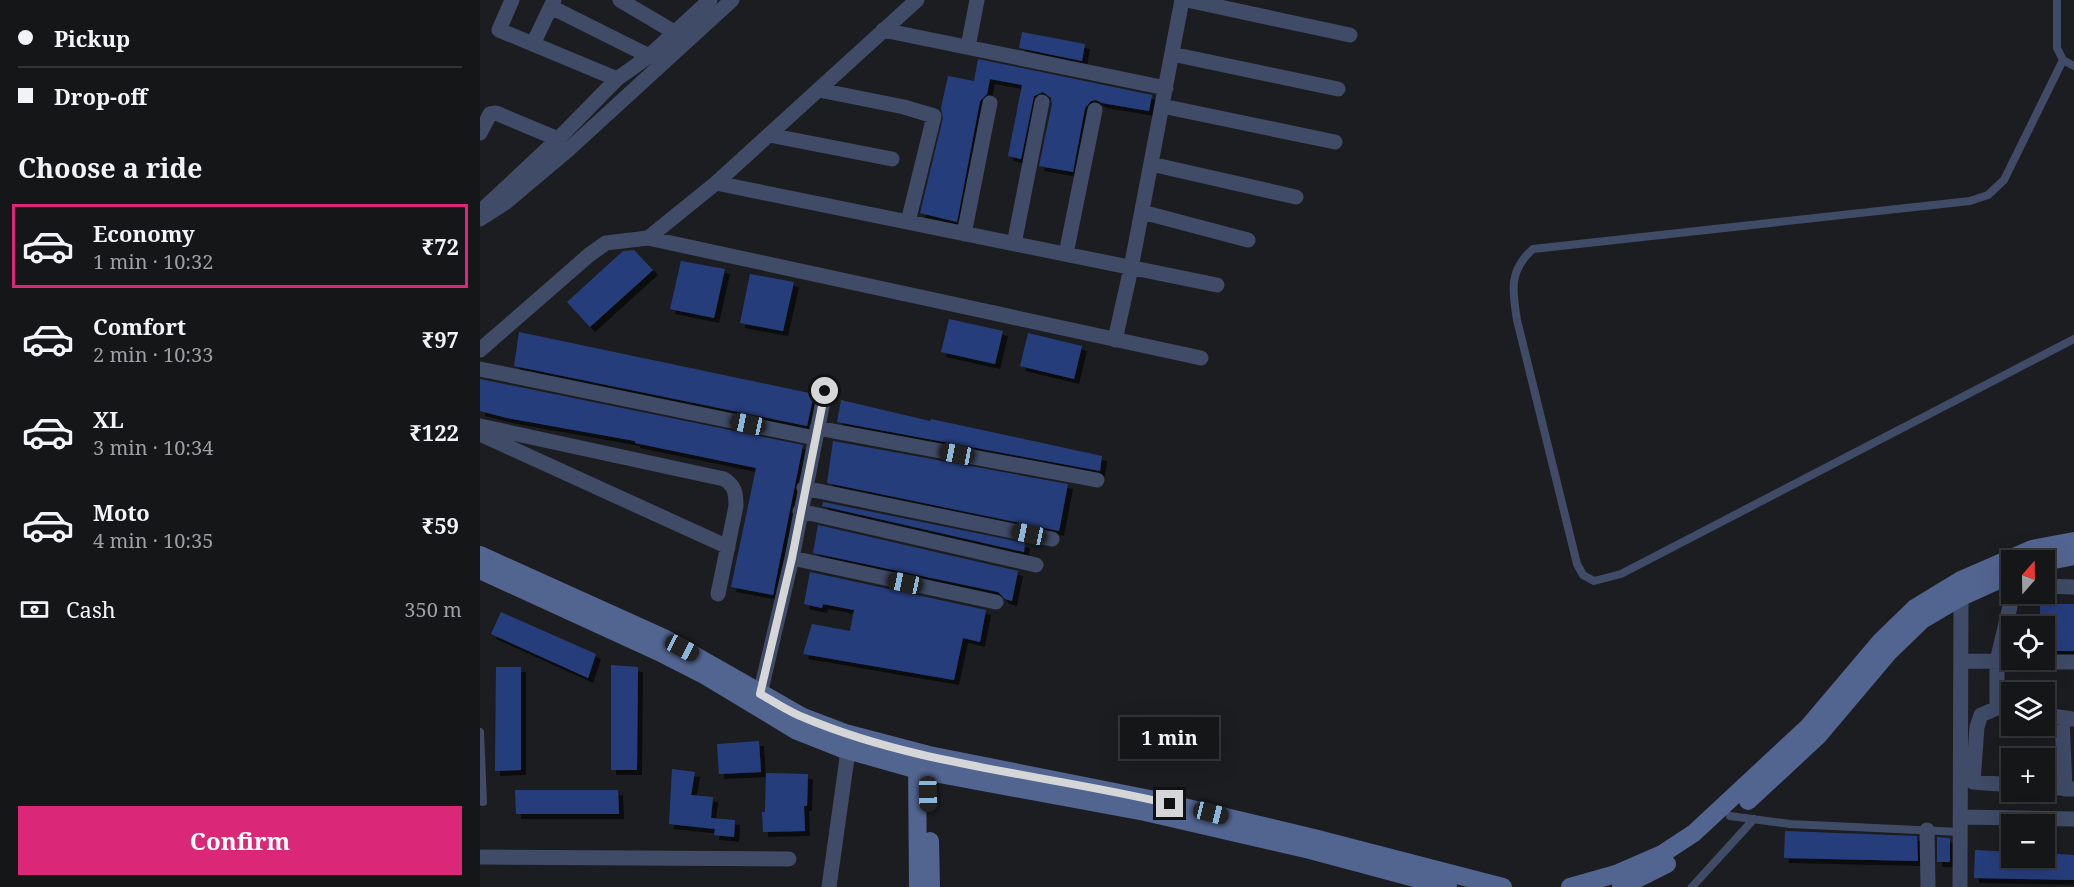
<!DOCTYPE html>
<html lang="en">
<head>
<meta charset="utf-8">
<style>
  :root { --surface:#151618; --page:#222325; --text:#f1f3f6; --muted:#9d9fa2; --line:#343537; --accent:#db2777 }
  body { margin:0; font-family:"Noto Serif",serif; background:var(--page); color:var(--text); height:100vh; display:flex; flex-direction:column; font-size:22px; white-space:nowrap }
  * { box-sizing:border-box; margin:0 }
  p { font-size:20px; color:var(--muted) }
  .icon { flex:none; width:33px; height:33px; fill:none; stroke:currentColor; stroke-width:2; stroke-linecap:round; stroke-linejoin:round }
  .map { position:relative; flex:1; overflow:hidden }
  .drawer { display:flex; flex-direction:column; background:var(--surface); width:480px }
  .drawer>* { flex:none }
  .banner { display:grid; align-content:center; height:132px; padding:0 18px; background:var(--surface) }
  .needle { width:39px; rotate:20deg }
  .buttons { position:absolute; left:1521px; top:550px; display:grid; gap:12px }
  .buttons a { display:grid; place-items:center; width:54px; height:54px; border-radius:0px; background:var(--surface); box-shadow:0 6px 24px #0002,0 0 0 2px var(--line); font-size:30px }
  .end { position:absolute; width:27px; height:27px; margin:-14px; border:8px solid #d5d6d8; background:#111; box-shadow:0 0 0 3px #111 }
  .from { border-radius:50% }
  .bubble { position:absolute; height:42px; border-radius:0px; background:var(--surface); box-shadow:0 6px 24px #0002,0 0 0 2px var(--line); font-size:20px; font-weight:700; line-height:42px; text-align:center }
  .car { position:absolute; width:18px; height:36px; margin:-18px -9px; border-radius:8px; box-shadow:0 0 4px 2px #0007; background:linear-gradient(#222 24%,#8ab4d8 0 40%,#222 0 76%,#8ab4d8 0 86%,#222 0) }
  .banner b { display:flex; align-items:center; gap:21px; height:57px; font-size:22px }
  .banner b+b { border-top:2px solid var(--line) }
  .banner i { width:15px; height:15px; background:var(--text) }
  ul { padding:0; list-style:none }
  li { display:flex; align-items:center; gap:18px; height:84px; margin:0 12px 9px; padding:0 6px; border:3px solid transparent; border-radius:0px }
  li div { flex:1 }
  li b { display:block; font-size:22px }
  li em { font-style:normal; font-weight:700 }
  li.on { border-color:var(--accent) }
  li>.icon { width:54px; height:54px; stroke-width:1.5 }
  h2 { padding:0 18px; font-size:27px; line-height:72px }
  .pay { display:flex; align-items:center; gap:15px; height:66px; padding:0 18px; font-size:22px }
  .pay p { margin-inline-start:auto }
  .button { display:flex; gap:12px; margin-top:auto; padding:12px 18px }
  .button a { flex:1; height:69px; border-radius:0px; background:var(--accent); color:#fff; font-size:24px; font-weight:700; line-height:69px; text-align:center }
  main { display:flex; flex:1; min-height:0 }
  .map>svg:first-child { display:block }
  .building { fill:#283e7b; filter:url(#shadow) }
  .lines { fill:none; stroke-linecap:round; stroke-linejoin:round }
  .lane { stroke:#3f4b67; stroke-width:8 }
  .street { stroke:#3f4b67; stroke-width:15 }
  .secondary { stroke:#526490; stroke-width:18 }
  .route { stroke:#d5d6d8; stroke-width:8 }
</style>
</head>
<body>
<main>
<section class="drawer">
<div class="banner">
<b><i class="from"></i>Pickup</b>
<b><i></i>Drop-off</b>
</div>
<h2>Choose a ride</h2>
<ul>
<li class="on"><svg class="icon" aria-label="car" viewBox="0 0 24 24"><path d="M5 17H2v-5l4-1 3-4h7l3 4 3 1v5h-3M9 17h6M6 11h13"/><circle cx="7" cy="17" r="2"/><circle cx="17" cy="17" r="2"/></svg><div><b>Economy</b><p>1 min · 10:32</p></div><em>₹72</em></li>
<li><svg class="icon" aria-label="car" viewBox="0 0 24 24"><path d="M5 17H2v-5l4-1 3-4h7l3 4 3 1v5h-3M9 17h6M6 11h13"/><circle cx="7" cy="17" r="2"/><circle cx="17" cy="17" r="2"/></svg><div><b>Comfort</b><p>2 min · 10:33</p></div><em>₹97</em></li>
<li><svg class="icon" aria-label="car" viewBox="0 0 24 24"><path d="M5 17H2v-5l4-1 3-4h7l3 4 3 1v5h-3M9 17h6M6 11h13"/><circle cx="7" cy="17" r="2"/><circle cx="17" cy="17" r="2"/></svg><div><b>XL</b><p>3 min · 10:34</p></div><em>₹122</em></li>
<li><svg class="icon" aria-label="car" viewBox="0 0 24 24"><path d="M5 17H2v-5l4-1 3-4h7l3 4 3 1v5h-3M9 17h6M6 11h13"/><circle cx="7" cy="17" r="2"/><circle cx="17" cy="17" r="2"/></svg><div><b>Moto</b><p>4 min · 10:35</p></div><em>₹59</em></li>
</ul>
<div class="pay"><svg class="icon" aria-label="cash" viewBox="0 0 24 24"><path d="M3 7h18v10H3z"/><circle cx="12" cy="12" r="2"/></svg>Cash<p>350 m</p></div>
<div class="button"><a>Confirm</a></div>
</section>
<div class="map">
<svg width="1594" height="887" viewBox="0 0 1594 887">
  <defs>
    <filter id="shadow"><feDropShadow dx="5" dy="5" stdDeviation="0" flood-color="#0009"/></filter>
  </defs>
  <rect width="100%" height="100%" fill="#1c1d20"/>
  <path class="building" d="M 542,32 L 605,44 L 602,61 L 539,48 Z
    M 498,59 L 672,95 L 669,111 L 622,103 L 616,100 L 611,101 L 605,108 L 593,172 L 559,166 L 572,104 L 571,98 L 563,92 L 554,96 L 541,159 L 528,156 L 542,85 L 510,79 L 507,94 L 500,101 L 477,222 L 440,213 L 463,118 L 461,108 L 468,76 L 494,81 Z
    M 154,250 L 173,270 L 110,327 L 87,302 L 143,251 Z
    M 201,261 L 245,269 L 234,318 L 190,309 Z
    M 270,274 L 314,282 L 303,331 L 260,323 Z
    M 469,319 L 523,331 L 515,364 L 461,352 Z
    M 39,332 L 334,394 L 327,426 L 34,366 Z
    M 548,333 L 602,346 L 594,379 L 540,366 Z
    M 0,379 L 323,445 L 293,595 L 251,587 L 276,468 L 155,443 L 155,441 L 27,418 L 0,411 Z
    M 361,400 L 450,421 L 451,419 L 622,456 L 620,471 L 357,422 Z
    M 353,441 L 588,484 L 579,531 L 347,483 Z
    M 343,502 L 545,543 L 544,552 L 342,506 Z
    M 338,525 L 538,571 L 532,601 L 525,599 L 518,592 L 333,553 Z
    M 330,572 L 506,610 L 500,642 L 483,638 L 474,680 L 323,654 L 332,624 L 370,631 L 374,610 L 343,604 L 342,608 L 324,604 Z
    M 1560,604 L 1594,604 L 1594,651 L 1564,651 L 1564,627 L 1560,627 Z
    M 21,612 L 116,654 L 108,678 L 11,634 Z
    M 131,665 L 158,667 L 157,770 L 131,770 Z
    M 16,667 L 41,667 L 41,770 L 15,771 Z
    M 279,741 L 281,772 L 239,774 L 237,744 Z
    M 192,769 L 215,772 L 211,795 L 233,797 L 231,818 L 255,820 L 254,837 L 234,835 L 235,829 L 189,824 Z
    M 286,773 L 328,774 L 327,806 L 324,806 L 325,831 L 283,832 L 282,812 L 285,812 Z
    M 35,790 L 138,790 L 139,814 L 36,814 Z
    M 1305,831 L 1437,836 L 1438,861 L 1304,858 Z
    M 1457,837 L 1470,838 L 1470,862 L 1457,862 Z
    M 1495,850 L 1532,852 L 1532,858 L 1564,858 L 1564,853 L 1594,855 L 1594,880 L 1494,878 Z"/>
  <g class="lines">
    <path class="lane" d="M 1577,0 L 1577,48 L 1583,60 L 1594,66
      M 1583,60 L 1524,180 L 1508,195 L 1490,201 L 1053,249 C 1029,270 1032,290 1037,320 L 1097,564 L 1103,575 L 1114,581 L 1141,574 L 1594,339
      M 0,732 L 3,802
      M 1250,816 L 1310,824 L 1480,832
      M 1212,887 L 1274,819"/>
    <path class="street" d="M 32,0 L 19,30 L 137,79
      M 140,0 L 194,32
      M 707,0 L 870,35
      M 71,7 L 169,56
      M 403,30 L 686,88
      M 53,44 L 74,0
      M 488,47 L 497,0
      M 692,54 L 858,89
      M 339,90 L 424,107 L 454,116 L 428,222
      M 682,106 L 855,142
      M 0,133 L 10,114 L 16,113 L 78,139
      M 289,135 L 412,159
      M 671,164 L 816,197
      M 236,183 L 737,285
      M 0,212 L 78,139 L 137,79 L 169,56 L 230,0
      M 662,212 L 768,240
      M 0,219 L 25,203 L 88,150 L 252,0
      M 484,234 L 510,103
      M 168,238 L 236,183 L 437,0
      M 534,244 L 562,102
      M 586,254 L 615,110
      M 635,340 L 651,268 L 702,0
      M 0,350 L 109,255 L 126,243 L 168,238 L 721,358
      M 0,369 L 335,438
      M 0,426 L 244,479 C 255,486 256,493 256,506 L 238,594
      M 337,428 L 617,480
      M 0,434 L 248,547
      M 324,488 L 572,539
      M 320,511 L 556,565
      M 312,558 L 516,602
      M 1564,586 L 1594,587
      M 1481,661 L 1594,662
      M 280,694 L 312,558 L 345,391
      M 1564,715 L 1594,719
      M 1582,718 L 1585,789
      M 1532,785 L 1493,782 L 1497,727 L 1501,715 L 1517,708 L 1517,661 L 1532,598 L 1537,594
      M 1564,787 L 1594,789
      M 1481,817 L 1594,819
      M 1447,830 L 1448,887
      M 0,857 L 309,859
      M 349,887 L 368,751
      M 1480,887 L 1481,589"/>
    <path class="secondary" d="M 0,555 L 186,639 L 323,717 L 365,733 L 449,755 L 670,799 L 834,838 L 1023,887
      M 1564,562 L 1594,556
      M 0,570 L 179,652 L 226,676 L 317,731 L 360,748 L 438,770 L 665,812 L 830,850 L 968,887
      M 437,760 L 438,887
      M 1268,801 L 1338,736 L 1409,652 L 1442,620 L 1481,597 L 1532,574
      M 450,841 L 451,887
      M 1090,887 L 1136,874 L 1182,854 L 1214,833 L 1328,727 L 1400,642 L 1435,608 L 1481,580 L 1552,549 L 1594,541
      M 1141,887 L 1187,864"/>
  </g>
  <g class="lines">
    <path class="route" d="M 345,391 L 312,558 L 280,694 C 295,702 309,712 325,718 C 439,766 570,775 690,804"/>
  </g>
</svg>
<div class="buttons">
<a><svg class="needle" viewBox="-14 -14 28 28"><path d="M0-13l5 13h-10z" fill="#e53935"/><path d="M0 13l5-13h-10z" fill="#9d9fa2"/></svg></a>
<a><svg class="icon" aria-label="locate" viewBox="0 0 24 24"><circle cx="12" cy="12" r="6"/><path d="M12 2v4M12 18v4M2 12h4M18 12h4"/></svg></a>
<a><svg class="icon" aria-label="layers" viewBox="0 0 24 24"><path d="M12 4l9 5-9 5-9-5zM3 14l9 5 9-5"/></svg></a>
<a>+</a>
<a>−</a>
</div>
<i class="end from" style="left:345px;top:391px"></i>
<i class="end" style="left:690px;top:804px"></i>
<div class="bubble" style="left:640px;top:717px;width:99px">1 min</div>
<i class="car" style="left:268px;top:424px;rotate:282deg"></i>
<i class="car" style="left:477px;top:454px;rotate:281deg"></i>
<i class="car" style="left:549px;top:534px;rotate:282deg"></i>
<i class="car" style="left:425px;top:583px;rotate:282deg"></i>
<i class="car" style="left:202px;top:648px;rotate:118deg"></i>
<i class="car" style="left:448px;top:794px;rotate:179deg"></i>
<i class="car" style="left:731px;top:813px;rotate:104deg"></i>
</div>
</main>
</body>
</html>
